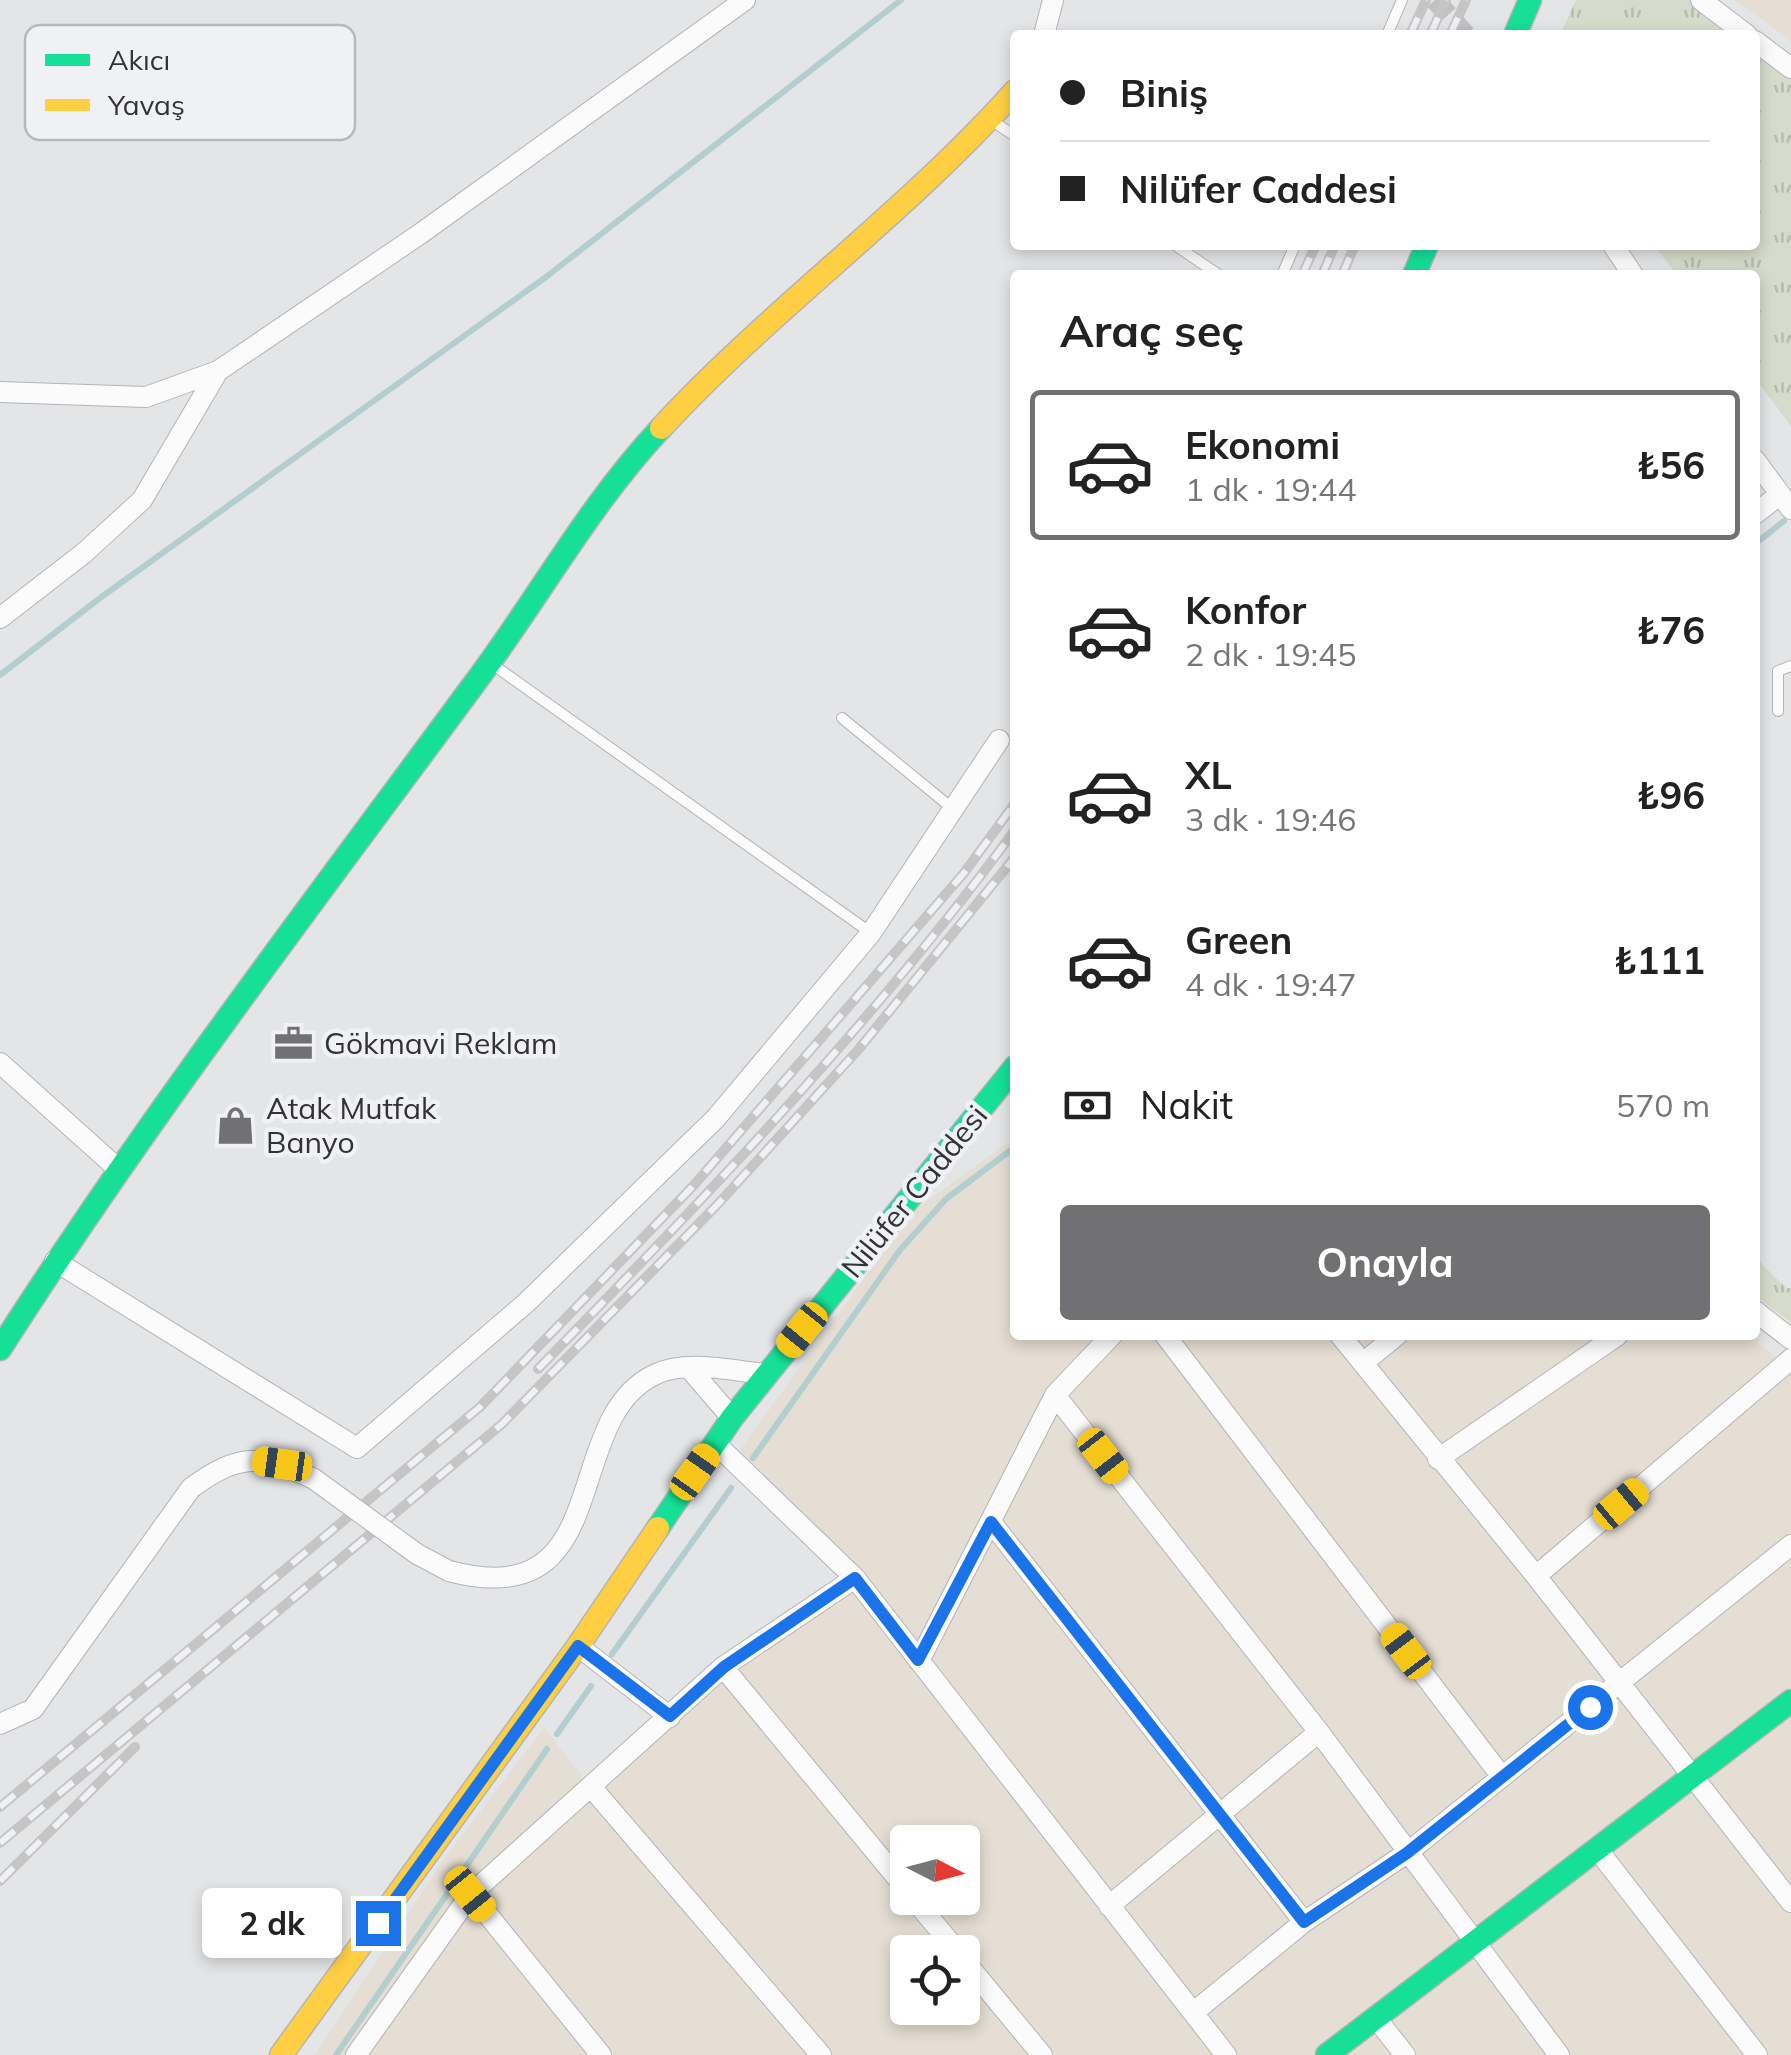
<!DOCTYPE html>
<html lang="tr">
<head>
<meta charset="utf-8">
<style>
  :root { --surface:#fff; --page:#f2f2f2; --text:#222; --muted:#767676; --line:#e0e0e0; --accent:#717173 }
  body { margin:0; font-family:Mulish,sans-serif; background:var(--page); color:var(--text); height:100vh; display:flex; flex-direction:column; font-size:38px; white-space:nowrap }
  * { box-sizing:border-box; margin:0 }
  p { font-size:32px; color:var(--muted) }
  .icon { flex:none; width:55px; height:55px; fill:none; stroke:currentColor; stroke-width:2; stroke-linecap:round; stroke-linejoin:round }
  .map { position:relative; flex:1; overflow:hidden }
  .panel { position:absolute; left:1010px; top:270px; width:750px; height:1070px; display:flex; flex-direction:column; background:var(--surface); border-radius:10px; box-shadow:0 5px 15px #0003 }
  .panel>* { flex:none }
  .banner { position:absolute; left:1010px; top:30px; width:750px; height:220px; border-radius:10px; box-shadow:0 5px 15px #0003; display:grid; align-content:center; height:220px; padding:0 50px; background:var(--surface) }
  .needle { width:65px; rotate:96deg }
  .tools { position:absolute; left:890px; top:1825px; display:grid; gap:20px }
  .tools a { display:grid; place-items:center; width:90px; height:90px; border-radius:10px; background:var(--surface); box-shadow:0 5px 15px #0003; font-size:50px }
  .end { position:absolute; width:45px; height:45px; margin:-22px; border:12px solid #1a73e8; background:#fff; box-shadow:0 0 0 5px #fff }
  .from { border-radius:50% }
  .bubble { position:absolute; height:70px; border-radius:10px; background:var(--surface); box-shadow:0 5px 15px #0003; font-size:32px; font-weight:700; line-height:70px; text-align:center }
  .car { position:absolute; width:30px; height:60px; margin:-30px -15px; border-radius:12px; box-shadow:0 0 8px 2px #0007; background:linear-gradient(#f5c518 24%,#345 0 40%,#f5c518 0 76%,#345 0 86%,#f5c518 0) }
  .banner b { display:flex; align-items:center; gap:35px; height:95px; font-size:38px }
  .banner b+b { border-top:2px solid var(--line) }
  .banner i { width:25px; height:25px; background:var(--text) }
  ul { padding:0; list-style:none }
  li { display:flex; align-items:center; gap:30px; height:150px; margin:0 20px 15px; padding:0 30px; border:5px solid transparent; border-radius:10px }
  li div { flex:1 }
  li b { display:block; font-size:38px }
  li em { font-style:normal; font-weight:700 }
  li.active { border-color:var(--accent) }
  li>.icon { width:90px; height:90px; stroke-width:1.5 }
  h2 { padding:0 50px; font-size:45px; line-height:120px }
  .pay { display:flex; align-items:center; gap:25px; height:110px; padding:0 50px; font-size:38px }
  .pay p { margin-inline-start:auto }
  .button { display:flex; gap:20px; margin-top:auto; padding:20px 50px }
  .button a { flex:1; height:115px; border-radius:10px; background:var(--accent); color:#fff; font-size:40px; font-weight:700; line-height:115px; text-align:center }
  .map>svg:first-child { display:block }
  .industrial { fill:#e5ded4; fill-rule:evenodd }
  .grass { fill:url(#grass-tufts) }
  .lines { fill:none; stroke-linecap:round; stroke-linejoin:round }
  .stream { stroke:#b2cece; stroke-width:6 }
  .street-tunnel { stroke:#c1c1c3; stroke-width:20; stroke-dasharray:20 10; stroke-linecap:butt }
  .lane-casing { stroke:#b4b4b6; stroke-width:12 }
  .street-casing { stroke:#b4b4b6; stroke-width:22 }
  .fast-casing { stroke:#b4b4b6; stroke-width:25 }
  .slow-casing { stroke:#b4b4b6; stroke-width:25 }
  .lane { stroke:#fbfbfb; stroke-width:10 }
  .street { stroke:#fbfbfb; stroke-width:20 }
  .fast { stroke:#16e098; stroke-width:22 }
  .slow { stroke:#ffcf43; stroke-width:22 }
  .rail-casing { stroke:#c5c5c6; stroke-width:10 }
  .rail { stroke:#f0f1f5; stroke-width:6; stroke-dasharray:19; stroke-linecap:butt }
  .street-bridge-casing { stroke:#b4b4b6; stroke-width:22; stroke-linecap:butt }
  .street-bridge { stroke:#fbfbfb; stroke-width:20 }
  .route { stroke:#1a73e8; stroke-width:12 }
  .labels { text-anchor:middle; dominant-baseline:central; stroke-width:9; stroke-linejoin:round; paint-order:stroke }
  .poi-label { font-size:30px; fill:#333335; stroke:#f0f1f5; text-anchor:start }
  .street-label { font-size:30px; fill:#333335; stroke:#f0f1f5 }
  .key { fill:#f0f1f5; stroke:#b7b8bb; stroke-width:2.5 }
  .key-label { font-size:28px; fill:#333335 }
</style>
</head>
<body>
<div class="map">
<svg width="1791" height="2055" viewBox="0 0 1791 2055">
  <defs>
    <pattern id="grass-tufts" width="24" height="20" patternUnits="userSpaceOnUse" patternTransform="scale(2.5)"><rect width="24" height="20" fill="#d6dbca"/><path d="M3 7l-1-3M5 7V3M7 7l1-3M15 17l-1-3M17 17v-4M19 17l1-3" fill="none" stroke="#b8bcae"/></pattern>
  </defs>
  <rect width="100%" height="100%" fill="#e4e5e7"/>
  <path class="industrial" d="M 1734,0 L 1791,0 L 1791,42 L 1775,29 Z
    M 1015,1138 L 1015,1335 L 1748,1335 L 1791,1369 L 1791,2055 L 315,2055 L 443,1860 L 544,1728 L 591,1787 L 723,1667 L 854,1578 L 740,1450 L 913,1211 ZM 908,1842 L 962,1842 L 962,1898 L 908,1898 ZM 908,1952 L 962,1952 L 962,2008 L 908,2008 Z"/>
  <path class="grass" d="M 1576,0 L 1690,0 L 1735,35 L 1560,35 Z
    M 1755,50 L 1791,78 L 1791,426 L 1755,378 L 1755,275 L 1677,275 L 1654,245 L 1755,245 Z
    M 1755,1257 L 1786,1288 L 1791,1288 L 1791,1322 L 1755,1296 Z"/>
  <g class="lines">
    <path class="stream" d="M 1755,544 L 1784,521
      M 0,675 L 100,598 L 546,277 L 901,0
      M 753,1458 L 900,1250 L 946,1199 L 1015,1147
      M 612,1654 L 731,1488
      M 557,1734 L 591,1686
      M 336,2055 L 547,1749"/>
    <path class="street-tunnel" d="M 1435,0 L 1466,35"/>
    <defs>
      <path id="lane" d="M 1387,35 L 1402,0
        M 991,120 L 1015,136
        M 1175,245 L 1219,275
        M 1282,275 L 1295,245
        M 492,664 L 871,933
        M 1778,711 L 1778,671 L 1791,666
        M 842,718 L 953,809"/>
      <path id="street" d="M 1701,0 L 1747,35
        M 1044,35 L 1053,0
        M 1755,41 L 1791,68
        M 1613,245 L 1633,275
        M 0,392 L 146,397 L 218,371 L 420,234 L 745,0
        M 1755,460 L 1791,509
        M 1755,514 L 1778,496
        M 0,618 L 84,553 L 142,500 L 218,371
        M 0,1063 L 116,1167
        M 55,1261 L 357,1448 L 526,1303 L 716,1118 L 871,933 L 999,740
        M 1755,1311 L 1791,1339
        M 1165,1335 L 1502,1777
        M 1340,1335 L 1536,1576 L 1791,1902
        M 1363,1363 L 1397,1335
        M 689,1368 L 732,1418
        M 1055,1395 L 1319,1732 L 1559,2055
        M 715,1443 L 855,1578 L 1226,2055
        M 1438,1459 L 1618,1335
        M 991,1522 L 1304,1922
        M 449,1571 C 618,1616 559,1421 654,1375 C 686,1359 732,1371 767,1374
        M 1536,1576 L 1791,1359
        M 578,1646 L 670,1717
        M 919,1661 L 1055,1395 L 1112,1335
        M 723,1667 L 908,1891
        M 0,1724 L 33,1709 L 191,1488 C 239,1453 261,1454 314,1479
        M 592,1788 L 821,2055
        M 1597,1849 L 1757,2055
        M 471,1894 L 601,2055
        M 913,1898 L 958,1952
        M 1109,1906 L 1319,1732
        M 962,1958 L 1042,2055
        M 1194,2012 L 1304,1922 L 1407,1853 L 1791,1545
        M 1376,2018 L 1405,2055
        M 356,2055 L 471,1894 L 723,1667 L 855,1578"/>
      <path id="fast" d="M 1515,35 L 1530,0
        M 1414,275 L 1427,245
        M 0,1349 C 147,1119 312,904 474,684 C 538,599 588,506 661,428
        M 658,1528 L 732,1418 L 1015,1067
        M 1327,2055 L 1791,1701"/>
      <path id="slow" d="M 661,428 C 772,308 906,213 1015,91
        M 281,2055 L 578,1646 L 658,1528"/>
    </defs>
    <use href="#lane" class="lane-casing"/>
    <use href="#street" class="street-casing"/>
    <use href="#fast" class="fast-casing"/>
    <use href="#slow" class="slow-casing"/>
    <use href="#lane" class="lane"/>
    <use href="#street" class="street"/>
    <use href="#fast" class="fast"/>
    <use href="#slow" class="slow"/>
    <defs>
      <path id="rail" d="M 1410,35 L 1426,0
        M 1430,35 L 1446,0
        M 1450,35 L 1466,0
        M 1302,275 L 1316,245
        M 1322,275 L 1335,245
        M 1342,275 L 1355,245
        M 538,1369 C 705,1198 873,1023 1015,830
        M 0,1807 L 480,1407 L 694,1185 L 964,873 L 1015,803
        M 0,1843 L 502,1424 L 717,1205 L 858,1050 L 1015,857
        M 0,1881 L 135,1747"/>
    </defs>
    <use href="#rail" class="rail-casing"/>
    <use href="#rail" class="rail"/>
    <defs>
      <path id="street-bridge" d="M 314,1479 L 417,1554 L 449,1571"/>
    </defs>
    <use href="#street-bridge" class="street-bridge-casing"/>
    <use href="#street-bridge" class="street-bridge"/>
  </g>
  <g class="lines">
    <path class="route" d="M 378,1923 L 578,1646 L 670,1716 L 724,1667 L 855,1578 L 918,1660 L 991,1522 L 1304,1922 L 1407,1853 L 1590,1707"/>
  </g>
  <defs>
    <symbol id="office-bare" viewBox="-9 -9 18 18"><path d="M-6-3h4V-5.5h4V-3h4V5H-6ZM-1-4.5V-3h2v-1.5ZM-6 0V1H6V0Z" fill="#717173" stroke="#f0f1f5" stroke-width="2.5" paint-order="stroke"/></symbol>
    <symbol id="shop-bare" viewBox="-9 -9 18 18"><path d="M-5-2.5h2.3a2.7 3.5 0 0 1 5.4 0H5L5.5 6h-11ZM-1.5-2.5h3a1.5 2.3 0 0 0-3 0Z" fill="#717173" stroke="#f0f1f5" stroke-width="2.5" paint-order="stroke"/></symbol>
  </defs>
  <g fill-rule="evenodd">
    <use href="#office-bare" x="266" y="1016" width="55" height="55"/>
    <use href="#shop-bare" x="208" y="1098" width="55" height="55"/>
  </g>
  <g class="labels">
    <g class="poi-label">
      <text x="324" y="1043">Gökmavi Reklam</text>
      <text x="266" y="1108">Atak Mutfak<tspan x="266" dy="34">Banyo</tspan></text>
    </g>
    <g class="street-label">
      <text transform="translate(914 1191) rotate(-51)">Nilüfer Caddesi</text>
    </g>
  </g>
  <rect x="25" y="25" width="330" height="115" rx="15" class="key"/>
  <rect x="45" y="54" width="45" height="12" fill="#16e098"/>
  <rect x="45" y="99" width="45" height="12" fill="#ffcf43"/>
  <g class="key-label">
    <text x="108" y="70">Akıcı</text>
    <text x="108" y="115">Yavaş</text>
  </g>
</svg>
<div class="tools">
<a><svg class="needle" viewBox="-14 -14 28 28"><path d="M0-13l5 13h-10z" fill="#e53935"/><path d="M0 13l5-13h-10z" fill="#767676"/></svg></a>
<a><svg class="icon" aria-label="locate" viewBox="0 0 24 24"><circle cx="12" cy="12" r="6"/><path d="M12 2v4M12 18v4M2 12h4M18 12h4"/></svg></a>
</div>
<i class="end from" style="left:1590px;top:1707px"></i>
<i class="end" style="left:378px;top:1923px"></i>
<div class="bubble" style="left:202px;top:1888px;width:140px">2 dk</div>
<i class="car" style="left:802px;top:1330px;rotate:219deg"></i>
<i class="car" style="left:1103px;top:1456px;rotate:142deg"></i>
<i class="car" style="left:282px;top:1464px;rotate:278deg"></i>
<i class="car" style="left:695px;top:1472px;rotate:35deg"></i>
<i class="car" style="left:1621px;top:1504px;rotate:50deg"></i>
<i class="car" style="left:1406px;top:1651px;rotate:323deg"></i>
<i class="car" style="left:470px;top:1894px;rotate:141deg"></i>
<div class="banner">
<b><i class="from"></i>Biniş</b>
<b><i></i>Nilüfer Caddesi</b>
</div>
<section class="panel">
<h2>Araç seç</h2>
<ul>
<li class="active"><svg class="icon" aria-label="car" viewBox="0 0 24 24"><path d="M5 17H2v-5l4-1 3-4h7l3 4 3 1v5h-3M9 17h6M6 11h13"/><circle cx="7" cy="17" r="2"/><circle cx="17" cy="17" r="2"/></svg><div><b>Ekonomi</b><p>1 dk · 19:44</p></div><em>₺56</em></li>
<li><svg class="icon" aria-label="car" viewBox="0 0 24 24"><path d="M5 17H2v-5l4-1 3-4h7l3 4 3 1v5h-3M9 17h6M6 11h13"/><circle cx="7" cy="17" r="2"/><circle cx="17" cy="17" r="2"/></svg><div><b>Konfor</b><p>2 dk · 19:45</p></div><em>₺76</em></li>
<li><svg class="icon" aria-label="car" viewBox="0 0 24 24"><path d="M5 17H2v-5l4-1 3-4h7l3 4 3 1v5h-3M9 17h6M6 11h13"/><circle cx="7" cy="17" r="2"/><circle cx="17" cy="17" r="2"/></svg><div><b>XL</b><p>3 dk · 19:46</p></div><em>₺96</em></li>
<li><svg class="icon" aria-label="car" viewBox="0 0 24 24"><path d="M5 17H2v-5l4-1 3-4h7l3 4 3 1v5h-3M9 17h6M6 11h13"/><circle cx="7" cy="17" r="2"/><circle cx="17" cy="17" r="2"/></svg><div><b>Green</b><p>4 dk · 19:47</p></div><em>₺111</em></li>
</ul>
<div class="pay"><svg class="icon" aria-label="cash" viewBox="0 0 24 24"><path d="M3 7h18v10H3z"/><circle cx="12" cy="12" r="2"/></svg>Nakit<p>570 m</p></div>
<div class="button"><a>Onayla</a></div>
</section>
</div>
</body>
</html>
